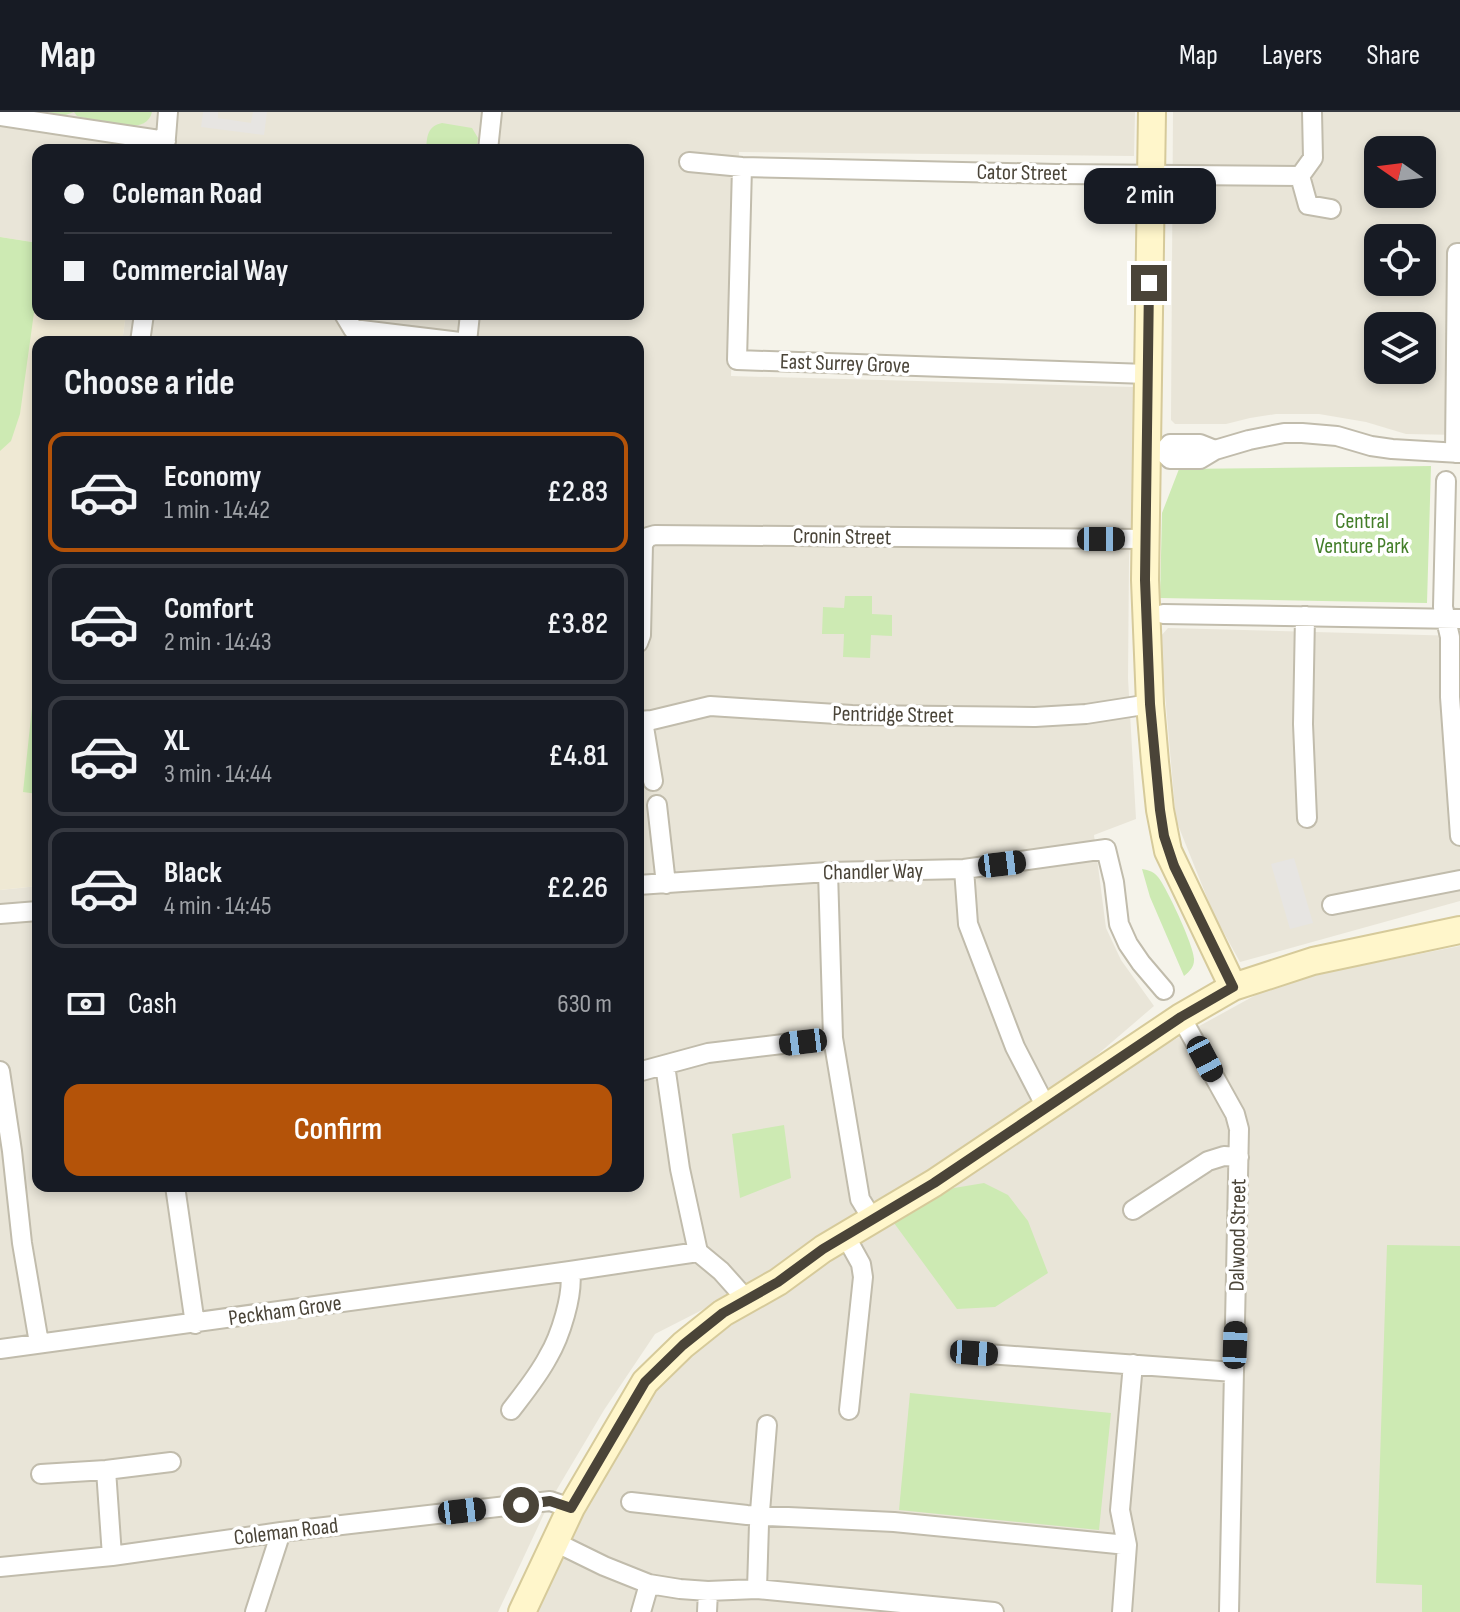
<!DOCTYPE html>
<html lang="en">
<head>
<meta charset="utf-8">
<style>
  :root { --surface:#171b24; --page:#20242c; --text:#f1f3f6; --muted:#9ea1a6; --line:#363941; --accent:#b45309 }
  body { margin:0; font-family:"Sofia Sans Condensed",sans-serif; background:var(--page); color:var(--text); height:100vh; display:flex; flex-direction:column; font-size:30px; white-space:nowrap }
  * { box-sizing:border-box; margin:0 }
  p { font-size:26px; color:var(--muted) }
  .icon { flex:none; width:44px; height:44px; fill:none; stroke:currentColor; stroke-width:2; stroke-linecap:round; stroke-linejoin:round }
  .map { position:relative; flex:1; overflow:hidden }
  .side { position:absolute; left:32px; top:224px; width:612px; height:856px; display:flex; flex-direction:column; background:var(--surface); border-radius:16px; box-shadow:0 4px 12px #0003 }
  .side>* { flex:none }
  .hud { position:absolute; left:32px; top:32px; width:612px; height:176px; border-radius:16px; box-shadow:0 4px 12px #0003; display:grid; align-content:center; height:176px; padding:0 32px; background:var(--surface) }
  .needle { width:52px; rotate:284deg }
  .buttons { position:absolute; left:1364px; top:24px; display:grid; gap:16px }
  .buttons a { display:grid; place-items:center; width:72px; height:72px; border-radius:16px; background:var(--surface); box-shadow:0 4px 12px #0003; font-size:40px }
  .end { position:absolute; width:36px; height:36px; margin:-18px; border:10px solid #4a4438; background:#fff; box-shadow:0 0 0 4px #fff }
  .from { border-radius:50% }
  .bubble { position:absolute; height:56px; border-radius:16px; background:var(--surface); box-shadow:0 4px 12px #0003; font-size:26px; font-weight:600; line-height:56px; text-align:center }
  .car { position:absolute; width:24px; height:48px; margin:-24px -12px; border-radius:10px; box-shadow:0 0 6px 2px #0007; background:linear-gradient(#222 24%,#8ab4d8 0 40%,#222 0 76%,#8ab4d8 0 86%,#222 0) }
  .hud b { display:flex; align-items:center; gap:28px; height:76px; font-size:30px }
  .hud b+b { border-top:2px solid var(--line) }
  .hud i { width:20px; height:20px; background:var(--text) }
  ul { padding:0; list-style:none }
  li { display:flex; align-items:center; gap:24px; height:120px; margin:0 16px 12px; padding:0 16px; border:4px solid var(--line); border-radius:16px }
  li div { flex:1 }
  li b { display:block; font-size:30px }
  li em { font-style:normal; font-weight:600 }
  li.on { border-color:var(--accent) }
  li>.icon { width:72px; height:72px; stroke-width:1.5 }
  h2 { padding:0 32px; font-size:36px; line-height:96px }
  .pay { display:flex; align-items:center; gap:20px; height:88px; padding:0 32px; font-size:30px }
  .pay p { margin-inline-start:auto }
  .primary-button { display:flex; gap:16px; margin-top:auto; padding:16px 32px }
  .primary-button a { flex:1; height:92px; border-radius:16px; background:var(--accent); color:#fff; font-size:32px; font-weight:600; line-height:92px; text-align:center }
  header { display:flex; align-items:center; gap:48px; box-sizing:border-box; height:112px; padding:0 40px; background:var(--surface); border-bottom:2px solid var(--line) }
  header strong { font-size:38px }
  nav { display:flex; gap:44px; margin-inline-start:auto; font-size:28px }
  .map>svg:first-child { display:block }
  .residential { fill:#e9e5d8; fill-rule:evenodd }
  .education { fill:#efe9d4 }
  .green { fill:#cdeab3 }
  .parking { fill:#e7e5e2 }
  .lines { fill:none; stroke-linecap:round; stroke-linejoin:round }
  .street-casing { stroke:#c1bcac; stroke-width:22 }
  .secondary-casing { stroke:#d6ca9a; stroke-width:30 }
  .street { stroke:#fff; stroke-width:18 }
  .secondary { stroke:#fff6cb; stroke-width:26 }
  .route { stroke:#4a4438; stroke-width:10 }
  .labels { text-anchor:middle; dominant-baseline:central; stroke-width:7; stroke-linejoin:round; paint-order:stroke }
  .street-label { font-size:22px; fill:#4a4438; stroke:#fff }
  .park-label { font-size:22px; fill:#437e29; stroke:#fff }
</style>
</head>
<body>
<header>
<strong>Map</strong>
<nav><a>Map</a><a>Layers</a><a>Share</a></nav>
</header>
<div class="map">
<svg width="1460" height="1500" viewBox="0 0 1460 1500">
  <rect width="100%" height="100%" fill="#f5f3ea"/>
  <path class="residential" d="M 0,0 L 1135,0 L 1134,44 L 739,40 L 731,264 L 1133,275 L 1134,371 L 1129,448 L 1128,566 L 1136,707 L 1094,723 L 1106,816 L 1121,848 L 1154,894 L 1041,991 L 751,1173 L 655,1222 L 604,1298 L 550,1389 L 498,1500 L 0,1500 L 0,778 L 38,774 L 38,1074 L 638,1074 L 638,230 L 122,230 L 126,202 L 638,202 L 638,38 L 38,38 L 38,131 L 0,125 Z
    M 1173,0 L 1460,0 L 1460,323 L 1406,322 L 1366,310 L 1319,302 L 1276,302 L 1250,306 L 1226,312 L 1175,312 L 1171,308 ZM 1378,38 L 1422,38 L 1422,82 L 1378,82 ZM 1378,126 L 1422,126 L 1422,170 L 1378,170 ZM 1378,214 L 1422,214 L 1422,258 L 1378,258 Z
    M 1168,516 L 1460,524 L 1460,789 L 1240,850 L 1214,803 L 1176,708 L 1160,525 Z
    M 1460,834 L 1460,1500 L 527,1500 L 635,1304 L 670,1261 L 708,1231 L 752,1198 L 828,1147 L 1143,945 L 1263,879 L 1297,866 Z"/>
  <path class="education" d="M 0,125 L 38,131 L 38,202 L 126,202 L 122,230 L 38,230 L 38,774 L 0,778 Z"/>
  <path class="green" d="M 48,0 L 152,0 C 146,27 96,8 77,4 L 74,0 L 63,4 Z
    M 442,11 L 472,16 L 478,26 L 476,38 L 426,38 C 427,25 427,14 442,11 Z
    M 0,125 L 38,131 L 38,185 L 36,186 L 20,302 L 11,329 L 0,339 Z
    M 1431,354 L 1427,491 L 1160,486 L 1162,401 L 1179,357 Z
    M 845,484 L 872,484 L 872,502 L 892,503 L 892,524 L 871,523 L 870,546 L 843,545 L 844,522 L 822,522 L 823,495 L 844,496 Z
    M 34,577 L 38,578 L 38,682 L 23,680 Z
    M 1142,757 C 1149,758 1154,760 1158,765 C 1166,774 1196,838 1194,848 C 1194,855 1190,859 1184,864 L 1150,785 Z
    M 784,1013 L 791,1066 L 740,1086 L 732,1022 Z
    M 984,1071 L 1008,1083 L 1028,1109 L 1048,1161 L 995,1195 L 957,1197 L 894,1111 L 930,1087 L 954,1076 Z
    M 1387,1133 L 1460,1134 L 1460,1500 L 1422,1500 L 1422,1473 L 1376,1471 Z
    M 910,1281 L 1111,1301 L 1099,1418 L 899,1398 Z"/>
  <path class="parking" d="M 203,0 L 218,0 L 218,6 L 251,11 L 253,0 L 267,0 L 264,23 L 201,15 Z
    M 1294,746 L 1313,811 L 1290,817 L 1271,752 Z"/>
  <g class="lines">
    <defs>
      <path id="street" d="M 0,4 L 166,29
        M 165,38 L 168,0
        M 488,38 L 492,0
        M 689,50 L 742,55 L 1056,62 L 1300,64 L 1308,93 L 1331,97
        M 742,55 L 737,248 L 1147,262
        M 1300,64 L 1313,46 L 1312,0
        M 344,202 L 353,217 L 460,230
        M 140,230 L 144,202
        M 467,230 L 470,202
        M 1153,340 L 1163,340 L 1170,332 L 1200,332 L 1215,338
        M 1163,340 L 1170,347 L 1200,347 L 1215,338 L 1249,328 L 1284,321 L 1302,321 L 1337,324 L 1371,334 L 1392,337 L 1460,341
        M 1455,341 L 1457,141 L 1460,141
        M 1446,369 L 1443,495 L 1450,525 L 1450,585 L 1460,724
        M 1163,502 L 1460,507
        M 1305,504 L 1303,612 L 1307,706
        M 638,531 L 641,523 L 643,432 L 648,425 L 655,423 L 1145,427
        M 638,609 L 652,608 L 710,594 L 852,603 L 1035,605 L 1086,602 L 1150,592
        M 643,609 L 653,669
        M 657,693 L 666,772
        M 964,757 L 968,812 L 1015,935 L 1046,995
        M 828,760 L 833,926 L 860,1087 L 873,1108
        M 638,773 L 828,760 L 964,757 L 1106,737 L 1114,770 L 1119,812 L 1128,832 L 1141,851 L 1164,878
        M 1332,793 L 1460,768
        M 0,802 L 38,799
        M 1181,905 L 1235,1002 L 1239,1017 L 1229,1500
        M 665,953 L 680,1057 L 698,1140
        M 0,959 L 12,1039 L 22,1131 L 39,1231
        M 638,960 L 708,941 L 833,926
        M 175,1074 L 195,1212
        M 1133,1098 L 1208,1049 L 1224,1044 L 1239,1045
        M 846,1125 L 861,1152 L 863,1165 L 849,1298
        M 0,1237 L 570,1159 L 698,1140 L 721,1159 L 746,1187
        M 974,1241 L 1234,1260
        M 511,1298 C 524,1281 538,1264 548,1245 C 560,1225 574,1182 570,1159
        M 106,1358 L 112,1444
        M 41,1362 L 106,1358 L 171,1350
        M 631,1390 L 747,1403 L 894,1410 L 1127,1433
        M 555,1430 L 604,1454 L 649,1472 L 680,1477 L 708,1479 L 757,1477 L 994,1500
        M 0,1455 L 112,1444 L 281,1420 L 550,1389 L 571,1396
        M 757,1477 L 759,1412 L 767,1313
        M 255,1500 L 281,1420
        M 641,1500 L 649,1472
        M 707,1500 L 708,1479
        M 1122,1500 L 1127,1433 L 1120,1398 L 1133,1252"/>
      <path id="secondary" d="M 1152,0 L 1145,468 L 1150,592 L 1155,650 L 1160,698 L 1168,739 L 1233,875
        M 522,1500 L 571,1396 L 645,1270 L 683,1233 L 723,1201 L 778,1170 L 823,1137 L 934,1071 L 1181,905 L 1233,875 L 1313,849 L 1460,818"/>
    </defs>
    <use href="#street" class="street-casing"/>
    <use href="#secondary" class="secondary-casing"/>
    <use href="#street" class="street"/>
    <use href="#secondary" class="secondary"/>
  </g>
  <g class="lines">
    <path class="route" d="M 521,1393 L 550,1389 L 571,1396 L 645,1270 L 683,1233 L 723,1201 L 778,1170 L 823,1137 L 934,1071 L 1181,905 L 1233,875 L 1174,754 L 1164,724 L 1160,698 L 1150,592 L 1145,468 L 1149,171"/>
  </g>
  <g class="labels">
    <g class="street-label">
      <text transform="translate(1022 61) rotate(1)">Cator Street</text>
      <text transform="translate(845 252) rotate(2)">East Surrey Grove</text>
      <text transform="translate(842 425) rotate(1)">Cronin Street</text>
      <text transform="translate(893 603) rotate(1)">Pentridge Street</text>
      <text transform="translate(873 760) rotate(-1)">Chandler Way</text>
      <text transform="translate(1238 1123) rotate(-89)">Dalwood Street</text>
      <text transform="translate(285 1199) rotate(-8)">Peckham Grove</text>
      <text transform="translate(286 1420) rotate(-7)">Coleman Road</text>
    </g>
    <g class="park-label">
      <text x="1362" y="409">Central<tspan x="1362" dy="25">Venture Park</tspan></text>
    </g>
  </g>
</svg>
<div class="buttons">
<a><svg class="needle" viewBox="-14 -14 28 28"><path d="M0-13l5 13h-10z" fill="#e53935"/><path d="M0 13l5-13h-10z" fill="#9ea1a6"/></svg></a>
<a><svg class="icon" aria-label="locate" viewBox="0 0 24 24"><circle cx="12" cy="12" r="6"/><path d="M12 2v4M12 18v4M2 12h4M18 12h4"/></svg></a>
<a><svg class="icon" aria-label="layers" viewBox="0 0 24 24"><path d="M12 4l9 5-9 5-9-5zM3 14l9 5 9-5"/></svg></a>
</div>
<i class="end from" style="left:521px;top:1393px"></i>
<i class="end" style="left:1149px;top:171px"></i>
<div class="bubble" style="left:1084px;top:56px;width:132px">2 min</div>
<i class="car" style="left:1101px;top:427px;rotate:90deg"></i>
<i class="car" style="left:1002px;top:752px;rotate:83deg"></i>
<i class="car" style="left:803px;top:930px;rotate:263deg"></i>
<i class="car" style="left:1205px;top:947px;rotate:152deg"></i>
<i class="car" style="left:1235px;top:1233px;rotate:2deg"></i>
<i class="car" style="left:974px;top:1241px;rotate:94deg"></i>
<i class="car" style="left:462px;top:1399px;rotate:83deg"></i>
<div class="hud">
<b><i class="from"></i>Coleman Road</b>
<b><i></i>Commercial Way</b>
</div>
<section class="side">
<h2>Choose a ride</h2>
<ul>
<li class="on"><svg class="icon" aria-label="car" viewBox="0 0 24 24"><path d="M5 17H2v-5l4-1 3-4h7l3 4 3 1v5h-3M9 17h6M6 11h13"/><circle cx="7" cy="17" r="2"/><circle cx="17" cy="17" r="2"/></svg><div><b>Economy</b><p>1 min · 14:42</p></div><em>£2.83</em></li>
<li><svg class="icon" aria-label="car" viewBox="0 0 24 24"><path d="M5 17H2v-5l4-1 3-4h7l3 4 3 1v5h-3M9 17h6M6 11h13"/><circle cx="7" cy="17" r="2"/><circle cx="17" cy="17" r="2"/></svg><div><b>Comfort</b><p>2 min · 14:43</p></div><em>£3.82</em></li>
<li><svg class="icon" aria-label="car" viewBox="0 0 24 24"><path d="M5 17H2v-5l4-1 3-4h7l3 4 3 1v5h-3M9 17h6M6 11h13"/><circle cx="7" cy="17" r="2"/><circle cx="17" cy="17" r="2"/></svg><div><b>XL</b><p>3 min · 14:44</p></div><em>£4.81</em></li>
<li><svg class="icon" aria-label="car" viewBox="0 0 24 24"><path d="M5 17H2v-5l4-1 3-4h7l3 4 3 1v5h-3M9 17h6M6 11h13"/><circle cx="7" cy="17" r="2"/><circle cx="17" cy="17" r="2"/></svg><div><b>Black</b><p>4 min · 14:45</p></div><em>£2.26</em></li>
</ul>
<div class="pay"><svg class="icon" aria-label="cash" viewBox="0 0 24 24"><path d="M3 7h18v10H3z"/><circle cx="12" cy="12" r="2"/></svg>Cash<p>630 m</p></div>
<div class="primary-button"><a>Confirm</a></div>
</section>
</div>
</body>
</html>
